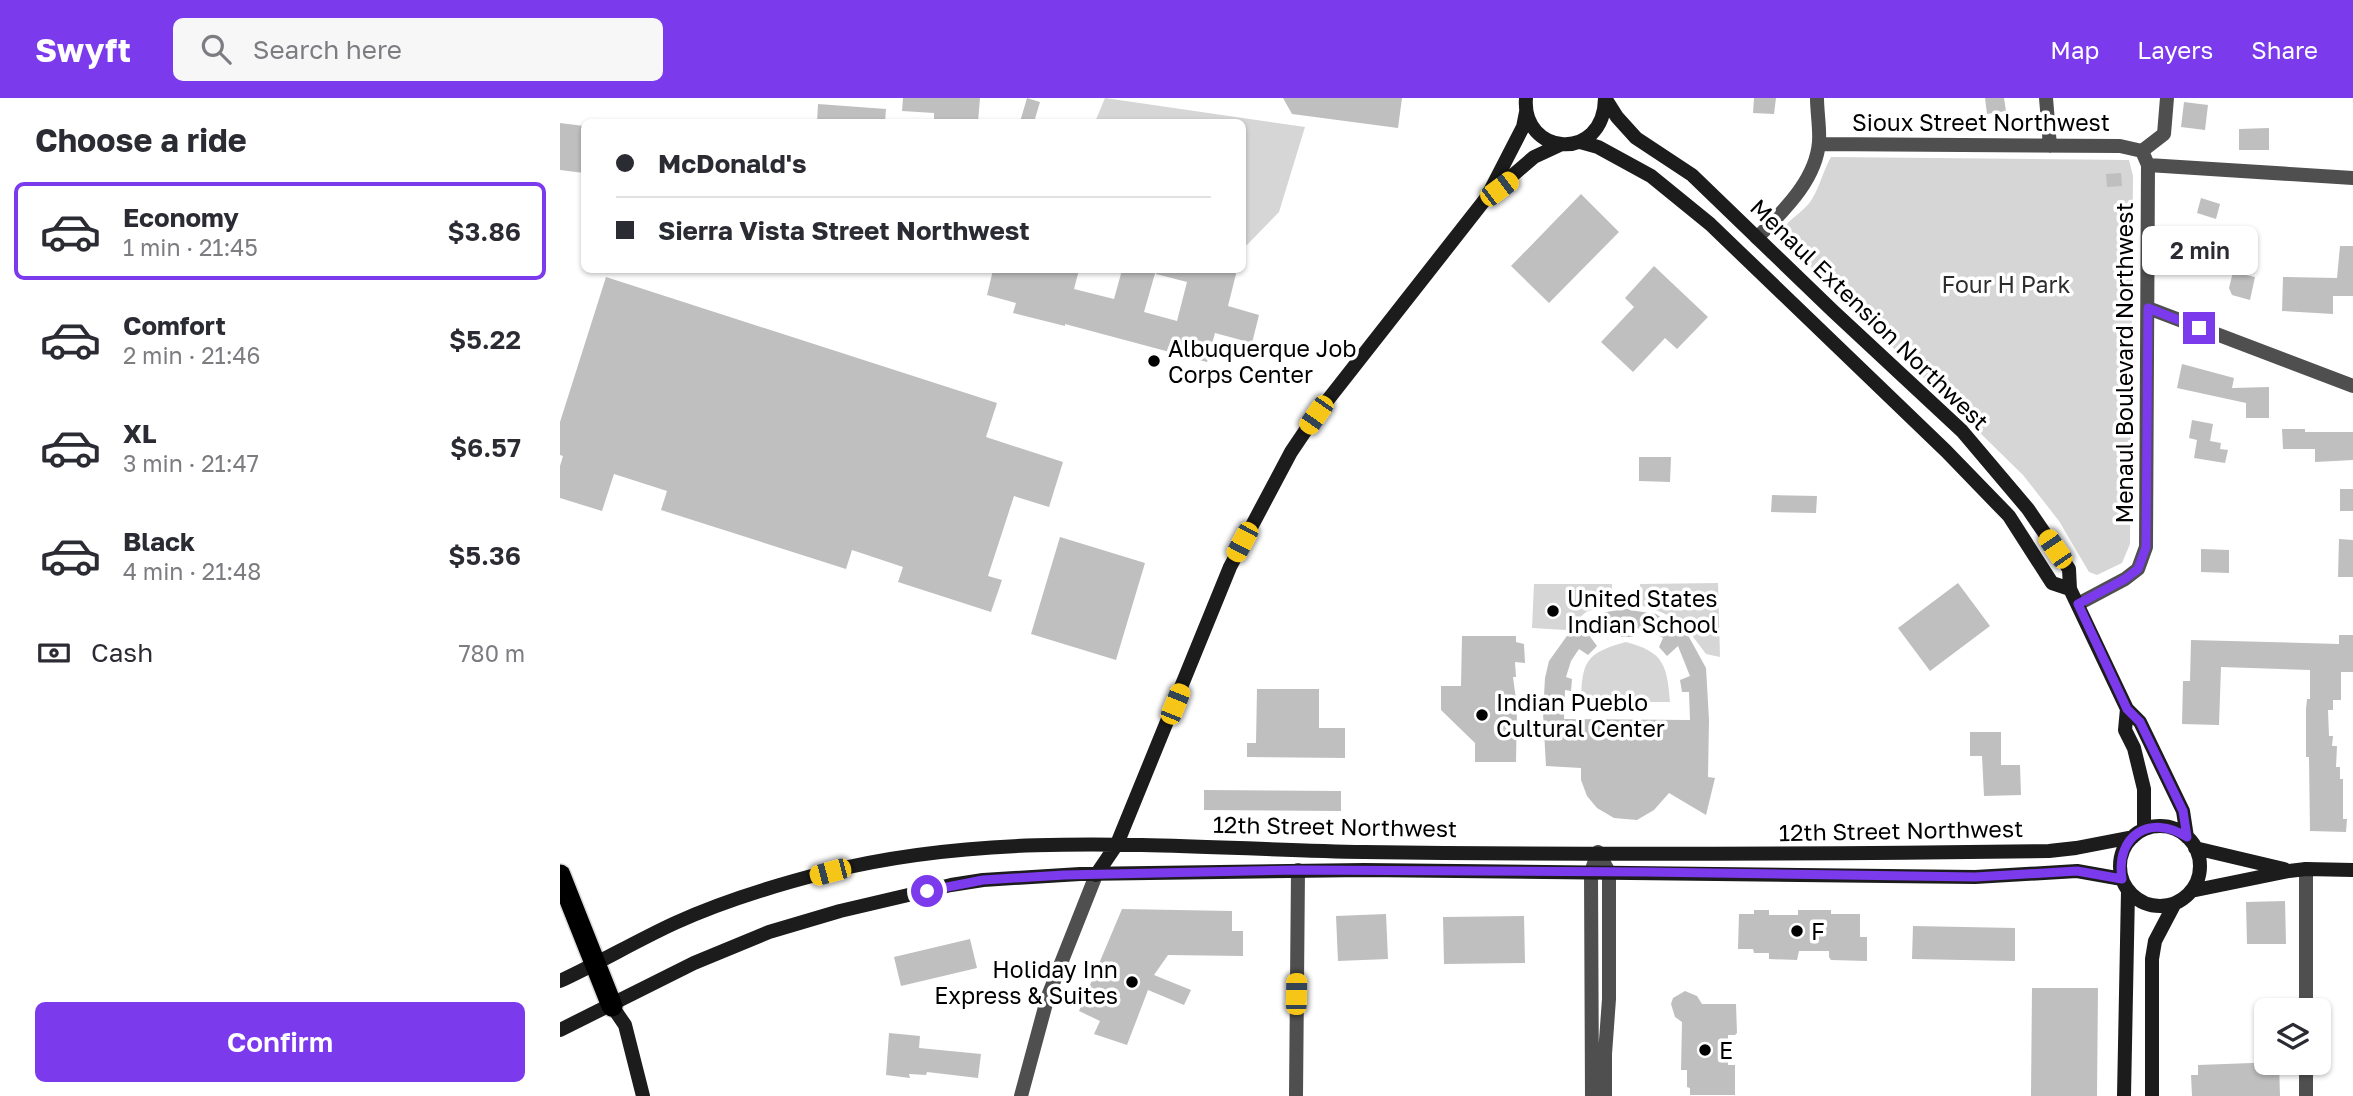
<!DOCTYPE html>
<html lang="en">
<head>
<meta charset="utf-8">
<style>
  :root { --surface:#fff; --page:#f7f7f7; --text:#2b2b33; --muted:#7c7c81; --line:#e1e1e2; --accent:#7c3aed }
  body { margin:0; font-family:"Golos Text",sans-serif; background:var(--page); color:var(--text); height:100vh; display:flex; flex-direction:column; font-size:26px; white-space:nowrap }
  * { box-sizing:border-box; margin:0 }
  p { font-size:23px; color:var(--muted) }
  .icon { flex:none; width:38px; height:38px; fill:none; stroke:currentColor; stroke-width:2; stroke-linecap:round; stroke-linejoin:round }
  .map { position:relative; flex:1; overflow:hidden }
  .sheet { display:flex; flex-direction:column; background:var(--surface); width:560px }
  .sheet>* { flex:none }
  .top-card { position:absolute; left:21px; top:21px; width:665px; height:154px; border-radius:10px; box-shadow:0 2px 5px #0004; display:grid; align-content:center; height:154px; padding:0 35px; background:var(--surface) }
  .tools { position:absolute; left:1694px; top:900px; display:grid; gap:14px }
  .tools a { display:grid; place-items:center; width:77px; height:77px; border-radius:10px; background:var(--surface); box-shadow:0 2px 5px #0004; font-size:35px }
  .end { position:absolute; width:32px; height:32px; margin:-16px; border:9px solid #7c3aed; background:#fff; box-shadow:0 0 0 4px #fff }
  .from { border-radius:50% }
  .bubble { position:absolute; height:49px; border-radius:10px; background:var(--surface); box-shadow:0 2px 5px #0004; font-size:23px; font-weight:600; line-height:49px; text-align:center }
  .car { position:absolute; width:21px; height:42px; margin:-21px -10px; border-radius:9px; box-shadow:0 0 5px 2px #0007; background:linear-gradient(#f5c518 24%,#345 0 40%,#f5c518 0 76%,#345 0 86%,#f5c518 0) }
  .top-card b { display:flex; align-items:center; gap:24px; height:66px; font-size:26px }
  .top-card b+b { border-top:2px solid var(--line) }
  .top-card i { width:18px; height:18px; background:var(--text) }
  ul { padding:0; list-style:none }
  li { display:flex; align-items:center; gap:21px; height:98px; margin:0 14px 10px; padding:0 21px; border:4px solid transparent; border-radius:10px }
  li div { flex:1 }
  li b { display:block; font-size:26px }
  li em { font-style:normal; font-weight:600 }
  li.on { border-color:var(--accent) }
  li>.icon { width:63px; height:63px; stroke-width:1.5 }
  h2 { padding:0 35px; font-size:32px; line-height:84px }
  .pay { display:flex; align-items:center; gap:18px; height:77px; padding:0 35px; font-size:26px }
  .pay p { margin-inline-start:auto }
  .action { display:flex; gap:14px; margin-top:auto; padding:14px 35px }
  .action a { flex:1; height:80px; border-radius:10px; background:var(--accent); color:#fff; font-size:28px; font-weight:600; line-height:80px; text-align:center }
  header { display:flex; align-items:center; gap:42px; box-sizing:border-box; height:98px; padding:0 35px; background:var(--accent); color:#fff }
  header strong { font-size:33px }
  nav { display:flex; gap:38px; margin-inline-start:auto; font-size:24px }
  .search { width:490px; height:63px; background:var(--page); display:flex; align-items:center; gap:18px; box-sizing:border-box; padding:0 24px; border-radius:10px; color:var(--muted); font-size:26px }
  main { display:flex; flex:1; min-height:0 }
  .map>svg:first-child { display:block }
  .green { fill:#d6d6d6 }
  .building { fill:#bfbfbf; fill-rule:evenodd }
  .lines { fill:none; stroke-linecap:round; stroke-linejoin:round }
  .motorway-casing { stroke:#dbdbdb; stroke-width:24 }
  .minor { stroke:#4f4f4f; stroke-width:14 }
  .tertiary { stroke:#4f4f4f; stroke-width:14 }
  .secondary { stroke:#1c1c1c; stroke-width:14 }
  .motorway { stroke:#000; stroke-width:21 }
  .route { stroke:#7c3aed; stroke-width:9 }
  .poi-dot { fill:#000; stroke:#fff; stroke-width:2.5 }
  .labels { text-anchor:middle; dominant-baseline:central; stroke-width:7; stroke-linejoin:round; paint-order:stroke }
  .street-label { font-size:23px; fill:#000; stroke:#fff }
  .park-label { font-size:23px; fill:#2d2d2d; stroke:#fff }
  .poi-label { font-size:23px; fill:#000; stroke:#fff; text-anchor:start }
</style>
</head>
<body>
<header>
<strong>Swyft</strong>
<div class="search"><svg class="icon" aria-label="search" viewBox="0 0 24 24"><circle cx="10" cy="10" r="6"/><path d="M15 15l6 6"/></svg>Search here</div>
<nav><a>Map</a><a>Layers</a><a>Share</a></nav>
</header>
<main>
<section class="sheet">
<h2>Choose a ride</h2>
<ul>
<li class="on"><svg class="icon" aria-label="car" viewBox="0 0 24 24"><path d="M5 17H2v-5l4-1 3-4h7l3 4 3 1v5h-3M9 17h6M6 11h13"/><circle cx="7" cy="17" r="2"/><circle cx="17" cy="17" r="2"/></svg><div><b>Economy</b><p>1 min · 21:45</p></div><em>$3.86</em></li>
<li><svg class="icon" aria-label="car" viewBox="0 0 24 24"><path d="M5 17H2v-5l4-1 3-4h7l3 4 3 1v5h-3M9 17h6M6 11h13"/><circle cx="7" cy="17" r="2"/><circle cx="17" cy="17" r="2"/></svg><div><b>Comfort</b><p>2 min · 21:46</p></div><em>$5.22</em></li>
<li><svg class="icon" aria-label="car" viewBox="0 0 24 24"><path d="M5 17H2v-5l4-1 3-4h7l3 4 3 1v5h-3M9 17h6M6 11h13"/><circle cx="7" cy="17" r="2"/><circle cx="17" cy="17" r="2"/></svg><div><b>XL</b><p>3 min · 21:47</p></div><em>$6.57</em></li>
<li><svg class="icon" aria-label="car" viewBox="0 0 24 24"><path d="M5 17H2v-5l4-1 3-4h7l3 4 3 1v5h-3M9 17h6M6 11h13"/><circle cx="7" cy="17" r="2"/><circle cx="17" cy="17" r="2"/></svg><div><b>Black</b><p>4 min · 21:48</p></div><em>$5.36</em></li>
</ul>
<div class="pay"><svg class="icon" aria-label="cash" viewBox="0 0 24 24"><path d="M3 7h18v10H3z"/><circle cx="12" cy="12" r="2"/></svg>Cash<p>780 m</p></div>
<div class="action"><a>Confirm</a></div>
</section>
<div class="map">
<svg width="1793" height="998" viewBox="0 0 1793 998">
  <rect width="100%" height="100%" fill="#fff"/>
  <path class="green" d="M 545,0 L 745,29 L 719,114 L 687,147 L 683,145 L 682,24 L 535,24 Z
    M 1271,59 L 1569,62 L 1573,78 L 1570,446 L 1562,465 L 1537,477 L 1529,474 L 1499,423 L 1463,377 L 1220,139 C 1224,122 1243,116 1252,101 C 1260,88 1263,73 1271,59 Z
    M 1158,485 L 1160,559 L 1146,556 C 1125,527 1116,517 1080,507 L 1080,486 Z
    M 974,486 L 1052,486 L 1051,504 L 1026,514 L 1006,532 L 972,530 Z
    M 1066,544 C 1104,554 1107,567 1110,604 L 1021,604 C 1022,564 1025,555 1066,544 Z"/>
  <path class="building" d="M 343,0 L 420,0 L 418,24 L 374,24 L 374,15 L 342,13 Z
    M 467,0 L 480,4 L 474,24 L 460,24 Z
    M 723,0 L 842,0 L 838,30 L 732,16 Z
    M 1194,0 L 1216,0 L 1214,16 L 1193,15 Z
    M 1425,0 L 1444,0 L 1446,13 L 1427,16 Z
    M 1624,4 L 1648,7 L 1645,32 L 1621,29 Z
    M 258,6 L 326,11 L 325,24 L 257,24 Z
    M 0,25 L 24,28 L 24,75 L 0,72 Z
    M 1709,30 L 1709,52 L 1679,52 L 1679,31 Z
    M 1561,75 L 1562,88 L 1547,89 L 1546,76 Z
    M 1021,96 L 1059,134 L 989,205 L 951,168 Z
    M 1641,100 L 1660,106 L 1656,121 L 1637,115 Z
    M 1780,148 L 1793,148 L 1793,198 L 1773,198 L 1773,216 L 1722,213 L 1723,179 L 1777,180 Z
    M 1094,168 L 1148,219 L 1117,251 L 1105,240 L 1073,274 L 1041,244 L 1074,209 L 1065,200 Z
    M 433,172 L 519,172 L 514,191 L 554,201 L 562,172 L 596,172 L 584,214 L 617,223 L 627,184 L 596,176 L 597,172 L 677,172 L 668,208 L 699,217 L 692,245 L 655,235 L 647,264 L 505,226 L 505,228 L 453,215 L 456,205 L 427,197 Z
    M 1673,174 L 1695,179 L 1690,202 L 1672,197 L 1669,190 Z
    M 46,179 L 437,305 L 426,339 L 503,364 L 489,409 L 454,398 L 428,478 L 442,482 L 431,514 L 338,484 L 343,469 L 292,452 L 286,471 L 101,412 L 107,393 L 54,376 L 42,413 L 0,400 L 0,368 L 3,358 L 0,357 L 0,324 Z
    M 1622,266 L 1674,280 L 1672,290 L 1709,289 L 1709,320 L 1686,320 L 1686,305 L 1617,290 Z
    M 1632,322 L 1653,326 L 1650,343 L 1661,345 L 1660,351 L 1668,352 L 1665,365 L 1634,360 L 1637,342 L 1629,340 Z
    M 1722,331 L 1745,331 L 1745,334 L 1793,334 L 1793,362 L 1755,364 L 1755,351 L 1723,351 Z
    M 1079,359 L 1111,359 L 1110,384 L 1079,383 Z
    M 1780,391 L 1793,391 L 1793,413 L 1780,413 Z
    M 1212,397 L 1257,398 L 1256,415 L 1211,414 Z
    M 500,439 L 585,465 L 556,562 L 471,536 Z
    M 1779,441 L 1793,442 L 1793,479 L 1778,479 Z
    M 1641,451 L 1669,452 L 1669,475 L 1641,474 Z
    M 1398,485 L 1430,528 L 1370,573 L 1338,530 Z
    M 1072,510 L 1070,512 L 1096,516 L 1129,539 L 1146,570 L 1149,622 L 1148,679 L 1155,680 L 1146,717 L 1109,695 L 1094,712 L 1077,722 L 1054,720 L 1037,710 L 1027,698 L 1021,682 L 1021,670 L 986,668 L 983,615 L 985,580 L 989,563 L 1009,535 L 1006,535 L 1006,532 L 1046,514 ZM 1058,525 L 1061,539 L 1073,539 L 1075,530 L 1089,532 L 1103,540 L 1099,549 L 1107,558 L 1118,548 L 1130,578 L 1120,582 L 1122,594 L 1129,594 L 1130,622 L 1004,621 L 1005,592 L 1011,593 L 1012,581 L 1006,579 L 1011,563 L 1019,551 L 1028,557 L 1037,548 L 1026,533 L 1054,529 Z
    M 1779,537 L 1793,537 L 1793,574 L 1781,574 L 1781,602 L 1773,602 L 1773,612 L 1768,612 L 1769,638 L 1773,638 L 1772,648 L 1777,648 L 1776,669 L 1780,669 L 1780,681 L 1783,681 L 1783,721 L 1787,721 L 1786,734 L 1750,733 L 1749,659 L 1746,659 L 1746,611 L 1747,601 L 1750,601 L 1750,572 L 1661,569 L 1659,627 L 1622,626 L 1623,583 L 1630,583 L 1631,542 L 1779,546 Z
    M 902,538 L 956,538 L 956,544 L 964,546 L 965,565 L 955,564 L 956,579 L 953,579 L 957,609 L 956,664 L 915,664 L 915,645 L 881,612 L 881,588 L 901,588 Z
    M 697,591 L 759,591 L 759,630 L 785,630 L 785,660 L 687,659 L 687,645 L 696,645 Z
    M 1410,634 L 1441,634 L 1441,667 L 1460,667 L 1461,697 L 1424,698 L 1422,658 L 1410,658 Z
    M 644,692 L 781,693 L 781,713 L 644,712 Z
    M 1725,803 L 1726,846 L 1687,846 L 1686,804 Z
    M 562,811 L 672,813 L 672,833 L 683,833 L 683,858 L 608,857 L 594,877 L 631,892 L 624,907 L 588,892 L 567,947 L 534,936 L 540,923 L 519,913 Z
    M 1194,812 L 1209,812 L 1209,817 L 1238,817 L 1238,812 L 1271,812 L 1271,816 L 1300,816 L 1300,839 L 1307,839 L 1307,863 L 1271,862 L 1269,859 L 1269,853 L 1239,853 L 1237,862 L 1209,861 L 1209,855 L 1194,855 L 1193,851 L 1178,851 L 1179,816 L 1194,816 Z
    M 826,816 L 828,861 L 778,863 L 776,818 Z
    M 964,818 L 965,865 L 884,866 L 883,819 Z
    M 1353,828 L 1455,830 L 1455,863 L 1352,861 Z
    M 410,841 L 417,870 L 341,888 L 334,859 Z
    M 1472,890 L 1538,890 L 1537,998 L 1471,998 Z
    M 1125,893 L 1137,898 L 1142,906 L 1176,906 L 1177,935 L 1175,937 L 1168,937 L 1168,967 L 1175,967 L 1175,997 L 1130,997 L 1130,990 L 1127,989 L 1127,972 L 1121,972 L 1122,924 L 1115,919 L 1111,906 L 1113,900 Z
    M 329,935 L 360,938 L 359,950 L 421,956 L 418,980 L 367,974 L 366,977 L 349,976 L 350,980 L 326,977 Z
    M 1719,964 L 1720,998 L 1632,998 L 1631,977 L 1638,977 L 1638,967 Z"/>
  <g class="lines">
    <defs>
      <path id="motorway" d="M 0,777 L 52,908"/>
    </defs>
    <use href="#motorway" class="motorway-casing"/>
    <path class="minor" d="M 1486,0 L 1490,48
      M 1259,46 L 1560,48 L 1582,53
      M 1582,53 L 1604,36 L 1607,0
      M 1588,67 L 1793,80
      M 1197,140 C 1222,114 1256,83 1259,44 C 1260,30 1257,14 1257,0
      M 1588,210 L 1793,288
      M 1518,506 L 1565,481 L 1578,471 L 1586,449 L 1588,67 L 1582,53
      M 1746,771 L 1746,912
      M 1746,964 L 1746,998
      M 461,998 L 488,898 L 536,777
      M 736,998 L 738,772"/>
    <path class="tertiary" d="M 1038,754 L 1049,774 L 1049,901 L 1045,956 L 1045,998
      M 1032,998 L 1031,774 L 1038,754"/>
    <path class="secondary" d="M 966,0 C 961,57 1044,66 1045,0
      M 1045,0 L 1057,19 L 1076,40 L 1132,77 L 1273,213 L 1402,333 L 1468,411 L 1509,471 L 1510,491 L 1567,611 L 1580,624 L 1623,713 L 1627,739
      M 1020,44 L 1038,49 L 1091,78 L 1150,126 L 1386,353 L 1449,418 L 1492,485 L 1510,491
      M 931,96 L 974,59 L 1002,46
      M 1567,611 L 1565,632 L 1574,650 L 1584,691 L 1584,731
      M1560 768a40 40 0 1 1 80 0a40 40 0 1 1-80 0Z
      M 1635,750 L 1724,771
      M 536,777 L 557,746 L 670,469 L 731,354 L 756,317 L 927,99 L 963,29 L 966,14
      M 1631,793 L 1729,773 L 1746,771 L 1793,772
      M 0,883 C 39,865 76,843 115,825 C 163,803 216,787 267,774 C 443,730 625,751 804,754 C 1032,757 1261,756 1489,753 L 1516,750 L 1573,739
      M 52,908 L 65,927 L 83,998
      M 0,932 L 134,865 L 209,834 L 280,813 L 391,787 L 423,782 L 520,776 L 804,772 L 1415,779 L 1517,773 L 1562,781
      M 1564,998 L 1568,793
      M 1592,998 L 1592,861 L 1595,843 L 1615,805"/>
    <use href="#motorway" class="motorway"/>
  </g>
  <g class="lines">
    <path class="route" d="M 367,793 L 423,782 L 504,777 L 738,772 L 1086,774 L 1415,779 L 1517,773 L 1562,781 C 1555,738 1590,715 1627,739 L 1623,713 L 1580,624 L 1567,611 L 1518,506 L 1565,481 L 1578,471 L 1586,449 L 1588,210 L 1639,230"/>
  </g>
  <g class="poi-dot">
    <circle cx="594" cy="263" r="7"/>
    <circle cx="993" cy="513" r="7"/>
    <circle cx="922" cy="617" r="7"/>
    <circle cx="1237" cy="833" r="7"/>
    <circle cx="572" cy="884" r="7"/>
    <circle cx="1145" cy="952" r="7"/>
  </g>
  <g class="labels">
    <g class="street-label">
      <text x="1421" y="24">Sioux Street Northwest</text>
      <text transform="translate(1310 216) rotate(44)">Menaul Extension Northwest</text>
      <text transform="translate(1564 265) rotate(-90)">Menaul Boulevard Northwest</text>
      <text transform="translate(775 728) rotate(1)">12th Street Northwest</text>
      <text transform="translate(1341 732) rotate(-1)">12th Street Northwest</text>
    </g>
    <g class="park-label">
      <text x="1446" y="186">Four H Park</text>
    </g>
    <g class="poi-label">
      <text x="608" y="250">Albuquerque Job<tspan x="608" dy="26">Corps Center</tspan></text>
      <text x="1007" y="500">United States<tspan x="1007" dy="26">Indian School</tspan></text>
      <text x="936" y="604">Indian Pueblo<tspan x="936" dy="26">Cultural Center</tspan></text>
      <text x="1251" y="833">F</text>
      <text x="558" y="871" text-anchor="end">Holiday Inn<tspan x="558" dy="26">Express &amp; Suites</tspan></text>
      <text x="1159" y="952">E</text>
    </g>
  </g>
</svg>
<div class="tools">
<a><svg class="icon" aria-label="layers" viewBox="0 0 24 24"><path d="M12 4l9 5-9 5-9-5zM3 14l9 5 9-5"/></svg></a>
</div>
<i class="end from" style="left:367px;top:793px"></i>
<i class="end" style="left:1639px;top:230px"></i>
<div class="bubble" style="left:1582px;top:128px;width:116px">2 min</div>
<i class="car" style="left:939px;top:91px;rotate:53deg"></i>
<i class="car" style="left:756px;top:317px;rotate:215deg"></i>
<i class="car" style="left:682px;top:444px;rotate:208deg"></i>
<i class="car" style="left:1495px;top:451px;rotate:326deg"></i>
<i class="car" style="left:615px;top:606px;rotate:22deg"></i>
<i class="car" style="left:270px;top:774px;rotate:255deg"></i>
<i class="car" style="left:736px;top:896px;rotate:1deg"></i>
<div class="top-card">
<b><i class="from"></i>McDonald's</b>
<b><i></i>Sierra Vista Street Northwest</b>
</div>
</div>
</main>
</body>
</html>
